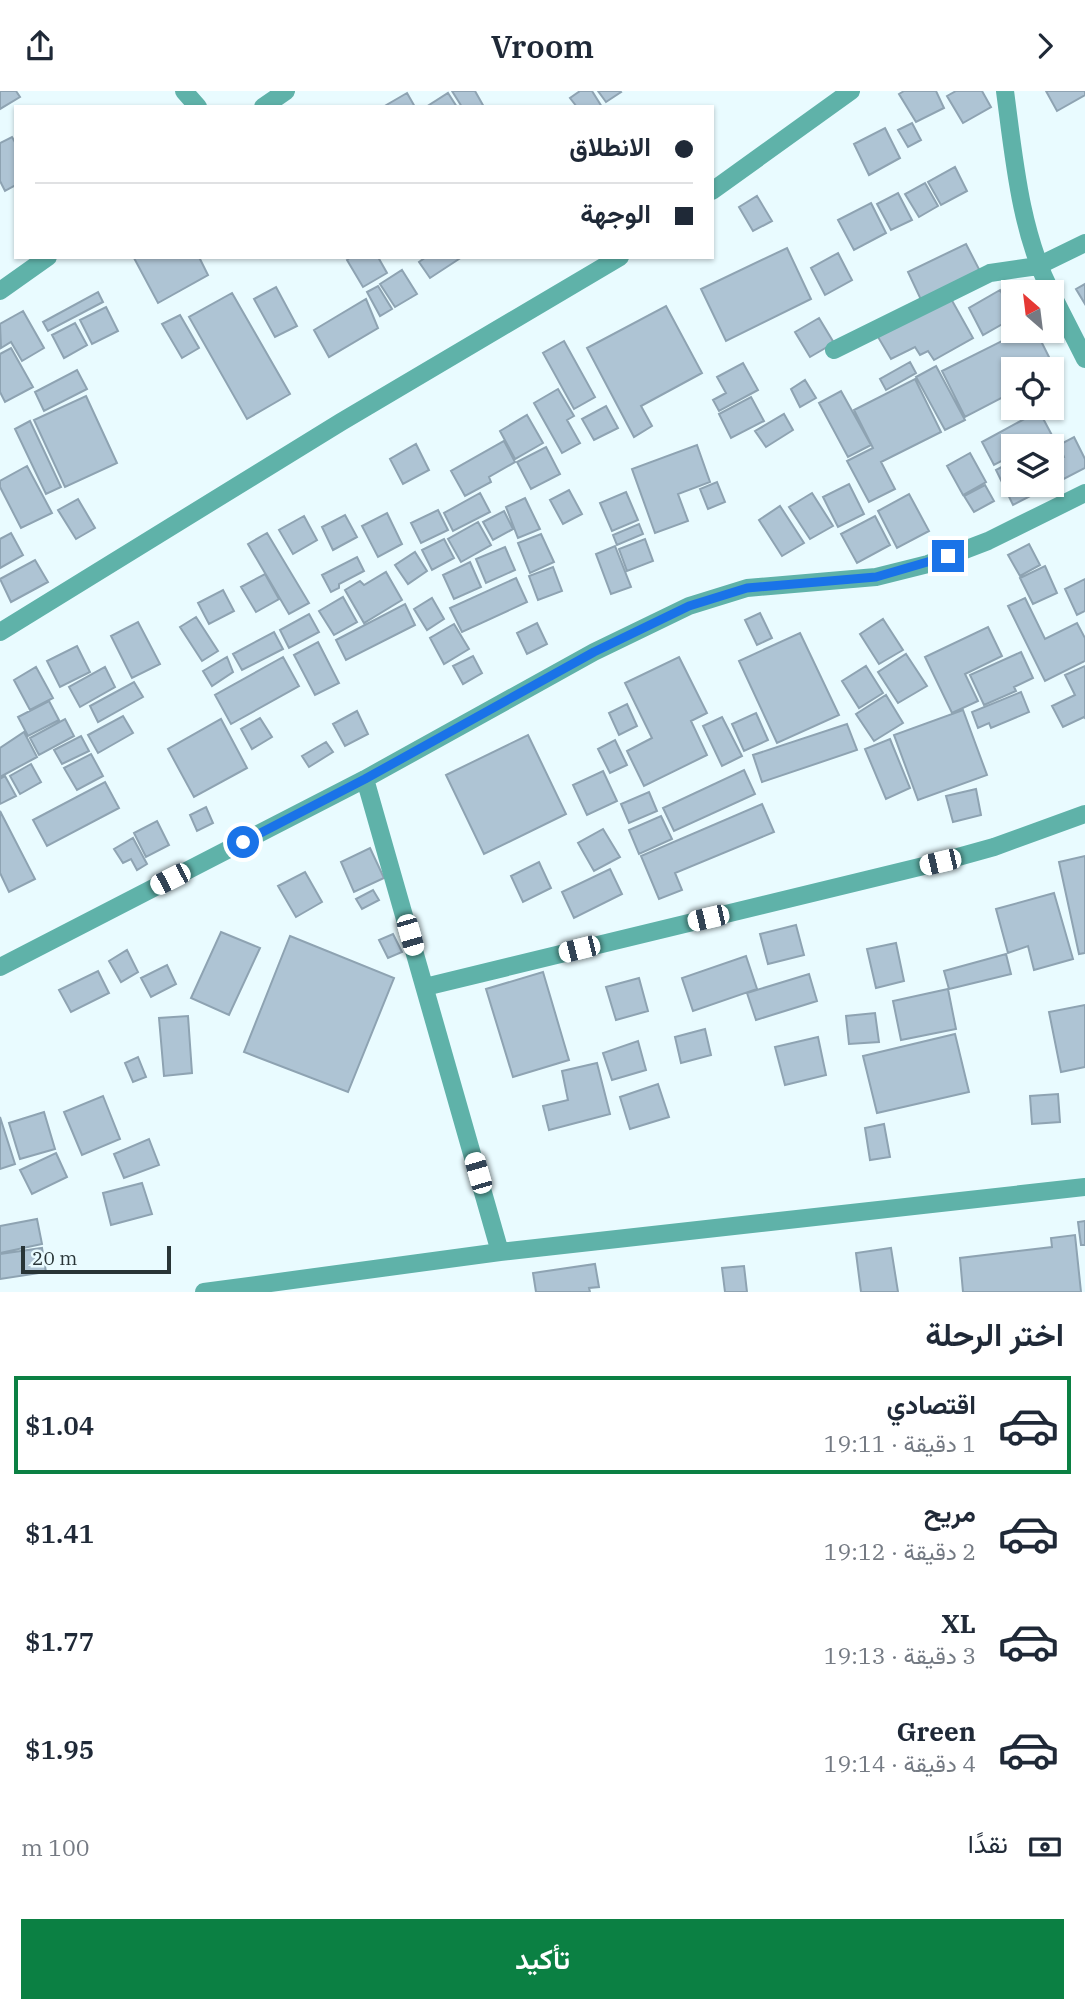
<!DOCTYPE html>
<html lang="ar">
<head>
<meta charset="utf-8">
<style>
  :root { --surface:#fff; --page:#f2f2f3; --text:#1f2937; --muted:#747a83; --line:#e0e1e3; --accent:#0b8043 }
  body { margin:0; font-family:"IBM Plex Serif",Vazirmatn,serif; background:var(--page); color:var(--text); direction:rtl; height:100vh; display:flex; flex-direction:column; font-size:26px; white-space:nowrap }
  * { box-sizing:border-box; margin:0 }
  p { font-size:23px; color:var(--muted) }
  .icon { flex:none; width:38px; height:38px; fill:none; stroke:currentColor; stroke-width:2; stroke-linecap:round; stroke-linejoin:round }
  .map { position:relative; height:1201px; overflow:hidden; direction:ltr }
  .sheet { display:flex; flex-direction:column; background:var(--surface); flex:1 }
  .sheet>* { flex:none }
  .hud { position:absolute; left:14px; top:14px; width:700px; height:154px; border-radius:0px; box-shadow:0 2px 5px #0004; direction:rtl; display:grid; align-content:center; height:154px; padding:0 21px; background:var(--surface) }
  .needle { width:46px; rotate:332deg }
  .tools { position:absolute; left:1001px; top:189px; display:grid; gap:14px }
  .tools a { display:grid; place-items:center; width:63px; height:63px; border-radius:0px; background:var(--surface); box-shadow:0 2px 5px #0004; font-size:35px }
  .scale { position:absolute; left:21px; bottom:18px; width:150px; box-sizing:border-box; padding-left:7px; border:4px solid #283436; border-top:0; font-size:19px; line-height:24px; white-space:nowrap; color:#283436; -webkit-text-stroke:5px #e9fbff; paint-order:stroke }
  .end { position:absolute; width:32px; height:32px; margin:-16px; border:9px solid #1a73e8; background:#fff; box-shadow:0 0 0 4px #fff }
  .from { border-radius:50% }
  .car { position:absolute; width:21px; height:42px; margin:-21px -10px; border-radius:9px; box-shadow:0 0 5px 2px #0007; background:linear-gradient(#fff 24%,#345 0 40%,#fff 0 76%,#345 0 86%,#fff 0) }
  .hud b { display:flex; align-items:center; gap:24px; height:66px; font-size:26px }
  .hud b+b { border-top:2px solid var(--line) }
  .hud i { width:18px; height:18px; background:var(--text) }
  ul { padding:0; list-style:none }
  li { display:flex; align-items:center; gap:21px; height:98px; margin:0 14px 10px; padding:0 7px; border:4px solid transparent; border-radius:0px }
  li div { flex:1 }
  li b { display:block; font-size:26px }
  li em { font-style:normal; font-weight:600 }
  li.selected { border-color:var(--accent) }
  li>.icon { width:63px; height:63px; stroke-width:1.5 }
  h2 { padding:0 21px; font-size:32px; line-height:84px }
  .pay { display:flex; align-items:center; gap:18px; height:77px; padding:0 21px; font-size:26px }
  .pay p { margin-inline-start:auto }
  .cta { display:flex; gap:14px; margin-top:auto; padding:14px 21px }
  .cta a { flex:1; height:80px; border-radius:0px; background:var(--accent); color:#fff; font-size:28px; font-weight:600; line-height:80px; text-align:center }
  header { display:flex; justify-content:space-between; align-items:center; height:91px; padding:0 21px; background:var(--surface); font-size:32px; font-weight:600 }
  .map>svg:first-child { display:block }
  .building { fill:#aec4d4; stroke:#8ea3b2; stroke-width:2 }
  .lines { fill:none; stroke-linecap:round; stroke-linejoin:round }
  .minor { stroke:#5fb2a9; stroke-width:18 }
  .route { stroke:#1a73e8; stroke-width:9 }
</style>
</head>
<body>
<header><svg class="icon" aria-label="forward" viewBox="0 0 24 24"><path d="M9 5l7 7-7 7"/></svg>Vroom<svg class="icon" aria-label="share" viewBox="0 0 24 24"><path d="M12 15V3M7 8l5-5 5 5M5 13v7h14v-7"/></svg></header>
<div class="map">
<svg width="1085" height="1201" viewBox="0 0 1085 1201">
  <rect width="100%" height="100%" fill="#e9fbff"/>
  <path class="building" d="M 0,0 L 16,0 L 20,6 L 0,18 Z
    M 452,0 L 475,0 L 484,16 L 462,16 Z
    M 580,0 L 592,0 L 602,16 L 577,16 L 570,7 Z
    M 598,0 L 620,0 L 621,1 L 606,11 Z
    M 904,0 L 936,0 L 944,17 L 916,31 L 899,3 Z
    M 956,0 L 982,0 L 991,16 L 963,32 L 947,5 Z
    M 1046,0 L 1085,0 L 1085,4 L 1057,20 Z
    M 407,2 L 415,16 L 383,16 Z
    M 448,2 L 457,16 L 426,16 Z
    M 912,32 L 921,49 L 908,56 L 898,39 Z
    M 885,37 L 900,67 L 869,84 L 854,53 Z
    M 12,46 L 16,53 L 16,94 L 5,100 L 0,90 L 0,52 Z
    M 955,76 L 967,100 L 941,114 L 928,91 Z
    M 925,92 L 938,115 L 919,126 L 905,103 Z
    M 898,102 L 912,129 L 891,139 L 877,113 Z
    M 757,105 L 772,130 L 753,140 L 739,116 Z
    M 871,112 L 886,142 L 854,159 L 838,129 Z
    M 966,153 L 982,184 L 923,213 L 908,181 Z
    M 787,157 L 811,208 L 726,250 L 701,198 Z
    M 838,162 L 852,189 L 825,204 L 811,177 Z
    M 199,166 L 208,184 L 158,212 L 134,167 Z
    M 351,166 L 378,166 L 387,182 L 363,196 L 347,169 Z
    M 426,166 L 462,166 L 430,187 L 419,171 Z
    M 402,179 L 417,203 L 395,216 L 380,193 Z
    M 1085,193 L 1085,213 L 1076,198 Z
    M 378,195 L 392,218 L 380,225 L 367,201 Z
    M 276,196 L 297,235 L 275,246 L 254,208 Z
    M 1000,199 L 1013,222 L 1013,227 L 983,244 L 969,217 Z
    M 98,201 L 103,211 L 48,240 L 43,231 Z
    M 232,202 L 290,303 L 247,328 L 189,226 Z
    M 950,206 L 973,247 L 934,269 L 928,260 L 920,264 L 915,256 L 891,268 L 878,246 Z
    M 366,208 L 378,237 L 329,266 L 314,239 Z
    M 666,215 L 702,282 L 641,315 L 652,335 L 634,346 L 587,257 Z
    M 106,216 L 118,240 L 92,253 L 80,229 Z
    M 23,220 L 44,257 L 22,270 L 11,251 L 1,257 L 0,233 Z
    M 180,224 L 199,257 L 182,267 L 162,233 Z
    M 819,227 L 834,252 L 810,266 L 795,241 Z
    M 75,232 L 87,254 L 64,267 L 52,244 Z
    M 1022,240 L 1036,240 L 1056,280 L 1052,282 L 1052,278 L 1013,278 L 1013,301 L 965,326 L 942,280 Z
    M 564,250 L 595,306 L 574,318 L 543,262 Z
    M 11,257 L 33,296 L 5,311 L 0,301 L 0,263 Z
    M 910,271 L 916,282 L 886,299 L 880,288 Z
    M 743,272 L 758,299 L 719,320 L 713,309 L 726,302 L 717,286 Z
    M 936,275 L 965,329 L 945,339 L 916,286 Z
    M 77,279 L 87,298 L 44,320 L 35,301 Z
    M 915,288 L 941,341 L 881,371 L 895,398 L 869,411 L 847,370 L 873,357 L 854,319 Z
    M 805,289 L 816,307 L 800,316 L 791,298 Z
    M 558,298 L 574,325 L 567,329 L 580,352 L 562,362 L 534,312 Z
    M 841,300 L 871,354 L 848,366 L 819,312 Z
    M 86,305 L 117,372 L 65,396 L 34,329 Z
    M 751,306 L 764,330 L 731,347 L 719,323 Z
    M 606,315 L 618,337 L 594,349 L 582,328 Z
    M 1039,320 L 1062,363 L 1052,369 L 1052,355 L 1013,355 L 1013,364 L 994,374 L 982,351 Z
    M 784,323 L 793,339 L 766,356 L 755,340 Z
    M 527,324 L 543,352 L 515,368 L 500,340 Z
    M 30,330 L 61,396 L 46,403 L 15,338 Z
    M 1074,346 L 1085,368 L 1085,377 L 1052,394 L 1052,372 L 1064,366 L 1059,354 Z
    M 504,350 L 515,371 L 489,386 L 491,391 L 465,405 L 451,380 Z
    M 416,353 L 429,379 L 403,393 L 390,368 Z
    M 697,354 L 710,391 L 678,403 L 688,430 L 655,442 L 632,378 Z
    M 546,356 L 560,383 L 531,398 L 517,371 Z
    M 970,362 L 986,391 L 963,404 L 947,375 Z
    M 1013,370 L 1013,394 L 1037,394 L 1040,400 L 1013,414 L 996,379 Z
    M 27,375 L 52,422 L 21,437 L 0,396 L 0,390 Z
    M 717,391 L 725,411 L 708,418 L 700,398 Z
    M 849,393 L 864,423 L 838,436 L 823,406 Z
    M 985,394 L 994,410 L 974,421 L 964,405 Z
    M 569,399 L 582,423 L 563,433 L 550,409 Z
    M 626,401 L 638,429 L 612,440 L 600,412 Z
    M 480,402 L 490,421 L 453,440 L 444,422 Z
    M 812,402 L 833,435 L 810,448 L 789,416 Z
    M 909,403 L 929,440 L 897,457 L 878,420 Z
    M 525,407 L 540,438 L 518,447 L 506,416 Z
    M 78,408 L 95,437 L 76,448 L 58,419 Z
    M 780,415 L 804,452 L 782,465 L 759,429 Z
    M 438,419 L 448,439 L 421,452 L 411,432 Z
    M 504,420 L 513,438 L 493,449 L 483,431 Z
    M 387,422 L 402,453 L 378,466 L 362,435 Z
    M 345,424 L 357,446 L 333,459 L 322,436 Z
    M 304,425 L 317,449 L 293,463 L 279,439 Z
    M 875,425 L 890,454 L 857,472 L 841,443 Z
    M 478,431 L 491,454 L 461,471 L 448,448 Z
    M 639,433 L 643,443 L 617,454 L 613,444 Z
    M 11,442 L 23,464 L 0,477 L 0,448 Z
    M 267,442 L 309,512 L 289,523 L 248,453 Z
    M 541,443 L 554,471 L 530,482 L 518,452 Z
    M 444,448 L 454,467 L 432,479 L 422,459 Z
    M 645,448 L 653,470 L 627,480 L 619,458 Z
    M 1029,453 L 1040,474 L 1020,485 L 1008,464 Z
    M 615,455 L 631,496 L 611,503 L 596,463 Z
    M 505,456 L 515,479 L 486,492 L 476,468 Z
    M 415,461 L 427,480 L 408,493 L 395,474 Z
    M 357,466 L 364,480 L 339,493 L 339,497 L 331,501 L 322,484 Z
    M 35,469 L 48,491 L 11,511 L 0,488 Z
    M 470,471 L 481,496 L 454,508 L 443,484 Z
    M 1045,475 L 1057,502 L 1033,513 L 1020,487 Z
    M 553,476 L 562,500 L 538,509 L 529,485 Z
    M 386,481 L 402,509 L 364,532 L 345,499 L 360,490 L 364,494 Z
    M 265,483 L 279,508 L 256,521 L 241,496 Z
    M 516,487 L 527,511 L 462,541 L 450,517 Z
    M 1085,488 L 1085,520 L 1077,524 L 1065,498 Z
    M 223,499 L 234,520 L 209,533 L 198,512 Z
    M 343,506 L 357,531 L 334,544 L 319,520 Z
    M 432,507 L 444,528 L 427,539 L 414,518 Z
    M 1025,507 L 1045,548 L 1077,532 L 1085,547 L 1085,570 L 1045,590 L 1008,515 Z
    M 405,513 L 415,534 L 346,569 L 336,549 Z
    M 760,522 L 772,547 L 757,554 L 745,529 Z
    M 309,523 L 319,541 L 289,557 L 280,539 Z
    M 196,526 L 218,560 L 202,570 L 180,536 Z
    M 883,528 L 903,559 L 879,573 L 860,543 Z
    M 138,531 L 160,573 L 132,587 L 111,545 Z
    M 537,532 L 547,553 L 527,563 L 517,542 Z
    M 454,533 L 469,558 L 444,573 L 430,547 Z
    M 988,536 L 1002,565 L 965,583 L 978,610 L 952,622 L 925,566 Z
    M 274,541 L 283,558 L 242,579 L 233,563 Z
    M 800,542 L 839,624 L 777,652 L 739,570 Z
    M 318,551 L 339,592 L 315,604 L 294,564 Z
    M 77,555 L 90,581 L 60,596 L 47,570 Z
    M 1021,561 L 1033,587 L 1014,596 L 1016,600 L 984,614 L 970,584 Z
    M 906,563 L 927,595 L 898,612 L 878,581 Z
    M 473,565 L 482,582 L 463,593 L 453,575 Z
    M 227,566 L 233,581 L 212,595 L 203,580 Z
    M 283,566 L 299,595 L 231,633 L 215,604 Z
    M 679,566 L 707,622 L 691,630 L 707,664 L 644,695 L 627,660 L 652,647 L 625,592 Z
    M 866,575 L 883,602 L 859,617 L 842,590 Z
    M 1085,575 L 1085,627 L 1084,626 L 1063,636 L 1052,615 L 1075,604 L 1065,584 Z
    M 36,576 L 53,607 L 30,619 L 14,589 Z
    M 105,576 L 115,596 L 80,616 L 69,596 Z
    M 134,591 L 143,606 L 98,631 L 90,615 Z
    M 1021,601 L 1029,621 L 991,637 L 989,632 L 978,637 L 972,621 Z
    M 886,604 L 903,632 L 874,650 L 856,623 Z
    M 49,610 L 59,629 L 28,645 L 18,626 Z
    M 627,613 L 637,635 L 619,644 L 609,622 Z
    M 963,619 L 987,684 L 918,709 L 894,644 Z
    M 357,620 L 368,643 L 345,655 L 333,633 Z
    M 756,622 L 768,649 L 744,660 L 732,633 Z
    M 123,625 L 133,642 L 98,662 L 88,644 Z
    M 722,626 L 742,665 L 722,675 L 703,635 Z
    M 260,627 L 272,646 L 252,658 L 241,638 Z
    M 65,628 L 74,645 L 39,664 L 30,647 Z
    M 221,628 L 247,677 L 194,706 L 168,658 Z
    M 847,633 L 857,659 L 762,691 L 753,664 Z
    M 24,641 L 37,666 L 0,686 L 0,657 Z
    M 528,644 L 566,723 L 484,763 L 446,684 Z
    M 81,645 L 89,660 L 62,673 L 54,659 Z
    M 890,648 L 910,697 L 886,708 L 865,658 Z
    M 615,649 L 627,674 L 610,682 L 598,658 Z
    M 326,651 L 333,661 L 309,676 L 302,665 Z
    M 91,663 L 103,685 L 77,699 L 64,677 Z
    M 31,673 L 41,691 L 20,703 L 10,685 Z
    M 744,679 L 755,703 L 674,740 L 663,717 Z
    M 603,680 L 617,710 L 587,724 L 573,694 Z
    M 5,685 L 16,705 L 0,713 L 0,688 Z
    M 105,691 L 119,717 L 47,755 L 33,729 Z
    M 976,698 L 981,724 L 953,731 L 946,705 Z
    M 649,701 L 657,720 L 629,732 L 621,713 Z
    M 762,713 L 774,741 L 675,782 L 682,799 L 659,808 L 641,765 Z
    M 206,716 L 213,732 L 197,740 L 190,724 Z
    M 0,720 L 35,788 L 9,801 L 0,782 Z
    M 661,725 L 672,748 L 639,763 L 629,739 Z
    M 157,730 L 169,754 L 146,766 L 134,742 Z
    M 603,738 L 620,766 L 594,780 L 578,752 Z
    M 133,747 L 147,773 L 137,779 L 131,768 L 123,772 L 114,758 Z
    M 370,757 L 384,787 L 354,801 L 341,771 Z
    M 1085,765 L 1085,862 L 1079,863 L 1059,771 Z
    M 539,771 L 551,797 L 523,811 L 511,785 Z
    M 610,778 L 622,803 L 574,827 L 562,801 Z
    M 305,781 L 322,811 L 296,826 L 278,795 Z
    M 373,799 L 379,809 L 362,818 L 356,808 Z
    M 1054,802 L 1073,868 L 1034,879 L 1028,855 L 1008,862 L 996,818 Z
    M 796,834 L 804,864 L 768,873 L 760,843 Z
    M 221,841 L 260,857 L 229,924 L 191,907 Z
    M 393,843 L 402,861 L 388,867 L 379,849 Z
    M 290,845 L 394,887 L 348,1001 L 244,961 Z
    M 896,852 L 904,890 L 876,897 L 867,858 Z
    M 127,859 L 138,881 L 121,891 L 109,870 Z
    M 1006,863 L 1011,883 L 949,898 L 944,880 Z
    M 746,865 L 757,898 L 693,920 L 682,887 Z
    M 167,874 L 176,893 L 151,906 L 141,887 Z
    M 98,880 L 109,902 L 71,921 L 59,899 Z
    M 543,881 L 569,969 L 513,986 L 486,898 Z
    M 809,883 L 817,910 L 756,929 L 747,902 Z
    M 639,887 L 648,920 L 616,929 L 606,896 Z
    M 948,898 L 956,938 L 901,949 L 893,910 Z
    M 1085,914 L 1085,976 L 1061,981 L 1049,921 Z
    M 875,922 L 879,951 L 849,953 L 846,925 Z
    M 188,925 L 192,982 L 164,985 L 159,927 Z
    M 705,938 L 711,964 L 681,972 L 675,946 Z
    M 955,943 L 969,1001 L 877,1022 L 863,965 Z
    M 818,946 L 826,984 L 785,994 L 775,956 Z
    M 638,950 L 646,979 L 612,989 L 603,962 Z
    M 138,966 L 146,986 L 133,991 L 125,972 Z
    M 597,972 L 610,1023 L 549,1039 L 543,1015 L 568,1009 L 562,980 Z
    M 658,993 L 669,1026 L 630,1038 L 620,1006 Z
    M 1058,1003 L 1060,1031 L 1032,1033 L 1030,1005 Z
    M 103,1005 L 120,1048 L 82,1064 L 64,1021 Z
    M 44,1021 L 55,1058 L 20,1068 L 9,1032 Z
    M 0,1026 L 15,1073 L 0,1078 Z
    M 884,1033 L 890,1066 L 870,1069 L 865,1037 Z
    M 149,1048 L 159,1074 L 124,1087 L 114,1063 Z
    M 56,1062 L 67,1086 L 32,1103 L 20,1079 Z
    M 142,1092 L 152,1123 L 111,1134 L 103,1102 Z
    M 37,1128 L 42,1153 L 0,1162 L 0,1135 Z
    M 1085,1130 L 1085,1154 L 1081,1154 L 1078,1131 Z
    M 1075,1144 L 1081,1201 L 963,1201 L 960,1167 L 1052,1156 L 1051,1147 Z
    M 42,1157 L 46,1181 L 0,1188 L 0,1163 Z
    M 891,1157 L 898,1201 L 861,1201 L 856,1162 Z
    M 595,1173 L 599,1196 L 589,1197 L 590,1201 L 536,1201 L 533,1182 Z
    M 744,1175 L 747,1201 L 725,1201 L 722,1177 Z"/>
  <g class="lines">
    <path class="minor" d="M 184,0 L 198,16
      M 1005,0 C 1014,67 1020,140 1051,201
      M 263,16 L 286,0
      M 712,100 L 851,0
      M 0,200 L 48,166
      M 1052,203 L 1085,268
      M 834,259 L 990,182 L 1038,175 L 1085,152
      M 0,541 L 341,331 L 620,166
      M 365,688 L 500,1161
      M 0,876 L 365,688 L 594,561 L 689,515 L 747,497 L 876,486 L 928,473 L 988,450 L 1085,402
      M 425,896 L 940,771 L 994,756 L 1085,723
      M 204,1201 L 500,1161 L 1085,1096"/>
  </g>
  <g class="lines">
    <path class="route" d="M 243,751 L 365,688 L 594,561 L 689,515 L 747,497 L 876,486 L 948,465"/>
  </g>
</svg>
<div class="tools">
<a><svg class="needle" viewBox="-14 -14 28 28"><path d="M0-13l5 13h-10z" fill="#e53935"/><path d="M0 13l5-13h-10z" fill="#747a83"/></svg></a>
<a><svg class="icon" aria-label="locate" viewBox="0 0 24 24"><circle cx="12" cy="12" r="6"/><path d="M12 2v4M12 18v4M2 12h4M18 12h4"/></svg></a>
<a><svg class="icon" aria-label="layers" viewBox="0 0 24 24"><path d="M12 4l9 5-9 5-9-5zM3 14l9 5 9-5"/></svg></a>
</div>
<div class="scale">20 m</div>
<i class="end from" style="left:243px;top:751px"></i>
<i class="end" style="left:948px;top:465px"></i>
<i class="car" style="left:940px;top:771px;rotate:257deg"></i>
<i class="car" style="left:170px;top:788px;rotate:243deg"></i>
<i class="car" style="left:708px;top:827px;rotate:257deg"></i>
<i class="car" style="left:410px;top:844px;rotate:164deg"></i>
<i class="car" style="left:579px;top:858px;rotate:256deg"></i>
<i class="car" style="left:478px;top:1082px;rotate:344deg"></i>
<div class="hud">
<b><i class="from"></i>الانطلاق</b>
<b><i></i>الوجهة</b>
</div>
</div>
<section class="sheet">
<h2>اختر الرحلة</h2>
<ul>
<li class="selected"><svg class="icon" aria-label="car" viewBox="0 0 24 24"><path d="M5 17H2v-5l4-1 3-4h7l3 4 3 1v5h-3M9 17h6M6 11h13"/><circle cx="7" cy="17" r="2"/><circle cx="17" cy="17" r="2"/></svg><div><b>اقتصادي</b><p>1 دقيقة · 19:11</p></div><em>$1.04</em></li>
<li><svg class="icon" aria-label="car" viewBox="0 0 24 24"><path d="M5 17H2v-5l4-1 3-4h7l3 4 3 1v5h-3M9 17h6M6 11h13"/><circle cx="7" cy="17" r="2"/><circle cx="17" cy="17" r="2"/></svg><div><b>مريح</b><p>2 دقيقة · 19:12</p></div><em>$1.41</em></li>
<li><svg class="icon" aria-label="car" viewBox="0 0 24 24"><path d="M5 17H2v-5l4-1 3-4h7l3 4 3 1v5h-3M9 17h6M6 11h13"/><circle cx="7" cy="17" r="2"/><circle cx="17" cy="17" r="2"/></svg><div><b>XL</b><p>3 دقيقة · 19:13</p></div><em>$1.77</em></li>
<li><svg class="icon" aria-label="car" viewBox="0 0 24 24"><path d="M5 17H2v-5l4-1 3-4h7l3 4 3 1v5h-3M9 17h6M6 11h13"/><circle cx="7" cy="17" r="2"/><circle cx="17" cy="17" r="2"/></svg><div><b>Green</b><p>4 دقيقة · 19:14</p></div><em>$1.95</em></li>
</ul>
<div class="pay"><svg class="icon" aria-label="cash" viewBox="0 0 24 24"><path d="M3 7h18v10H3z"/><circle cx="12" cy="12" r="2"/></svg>نقدًا<p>100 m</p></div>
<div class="cta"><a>تأكيد</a></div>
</section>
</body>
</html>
